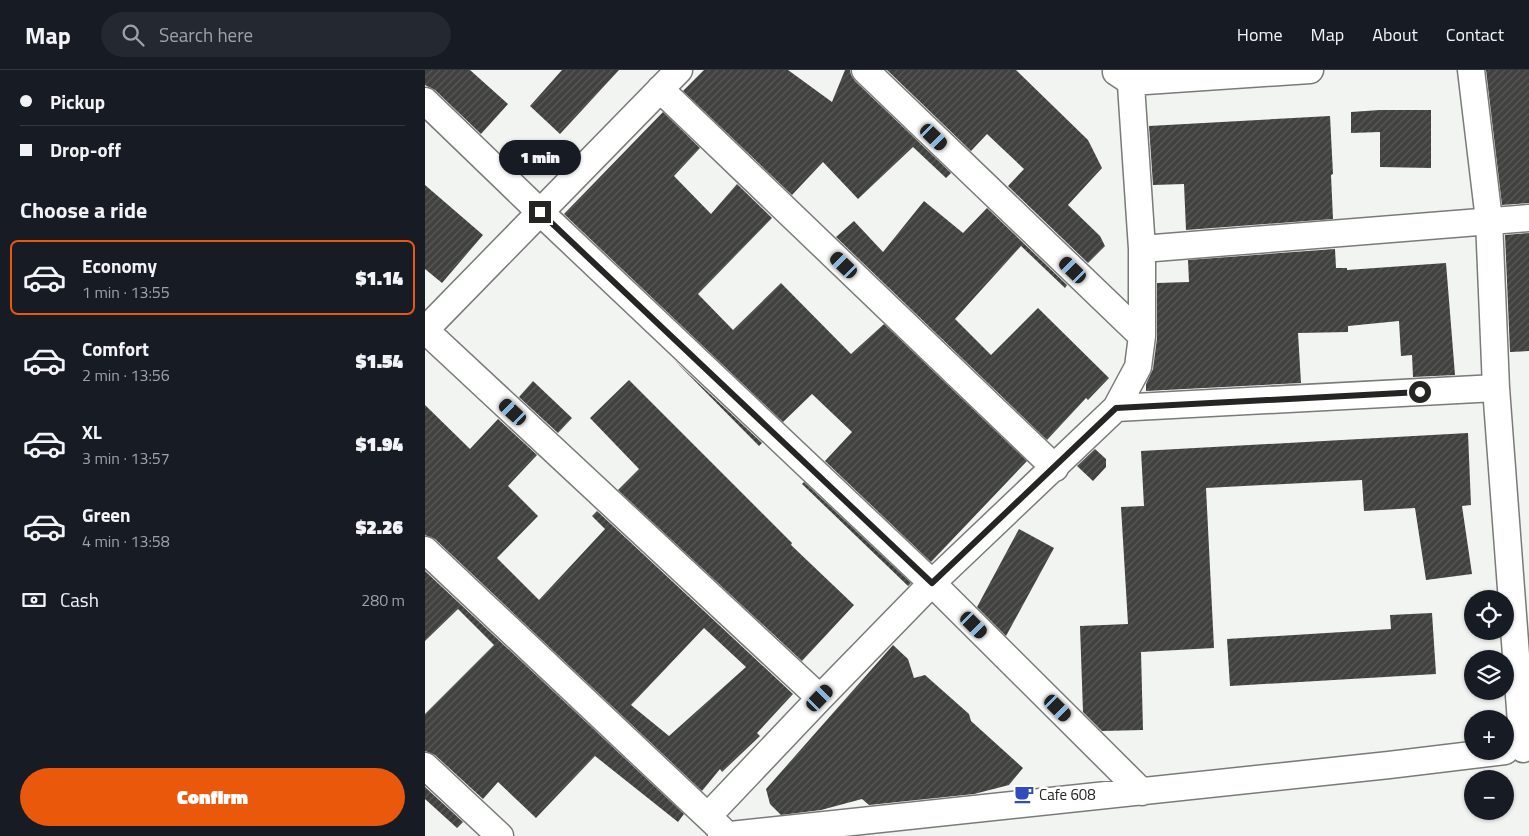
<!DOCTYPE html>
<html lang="en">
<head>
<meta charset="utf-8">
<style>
  :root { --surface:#171b24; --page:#242831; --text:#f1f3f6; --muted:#9ea1a6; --line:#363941; --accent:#ea580c }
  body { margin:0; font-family:"Titillium Web",sans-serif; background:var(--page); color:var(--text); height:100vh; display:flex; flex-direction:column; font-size:19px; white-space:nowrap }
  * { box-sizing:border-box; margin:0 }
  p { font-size:16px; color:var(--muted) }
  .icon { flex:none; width:28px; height:28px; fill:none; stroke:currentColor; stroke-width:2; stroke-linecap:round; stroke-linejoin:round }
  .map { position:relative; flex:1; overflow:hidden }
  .sheet { display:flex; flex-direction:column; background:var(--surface); width:425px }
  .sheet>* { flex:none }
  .hud { display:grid; align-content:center; height:110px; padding:0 20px; background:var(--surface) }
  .buttons { position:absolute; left:1039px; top:520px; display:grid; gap:10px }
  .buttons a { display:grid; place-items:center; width:50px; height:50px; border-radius:50%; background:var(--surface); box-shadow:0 1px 4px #0004; font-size:25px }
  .end { position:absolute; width:22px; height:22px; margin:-11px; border:6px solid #252524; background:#fff; box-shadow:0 0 0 2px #fff }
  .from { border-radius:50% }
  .bubble { position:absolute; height:35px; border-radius:18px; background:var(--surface); box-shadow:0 1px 4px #0004; font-size:16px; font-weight:800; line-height:35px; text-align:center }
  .car { position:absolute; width:15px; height:30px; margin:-15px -8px; border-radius:6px; box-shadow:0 0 4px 1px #0007; background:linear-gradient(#222 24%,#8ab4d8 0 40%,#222 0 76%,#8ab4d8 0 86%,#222 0) }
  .hud b { display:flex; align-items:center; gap:18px; height:48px; font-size:19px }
  .hud b+b { border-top:1px solid var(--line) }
  .hud i { width:12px; height:12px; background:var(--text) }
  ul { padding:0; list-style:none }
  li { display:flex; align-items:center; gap:15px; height:75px; margin:0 10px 8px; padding:0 10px; border:2px solid transparent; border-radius:8px }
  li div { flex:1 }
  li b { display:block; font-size:19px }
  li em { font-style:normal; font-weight:800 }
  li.on { border-color:var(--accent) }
  li>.icon { width:45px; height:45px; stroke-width:1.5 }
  h2 { padding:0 20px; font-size:22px; line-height:60px }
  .pay { display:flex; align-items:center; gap:12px; height:55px; padding:0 20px; font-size:19px }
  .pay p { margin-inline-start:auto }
  .cta { display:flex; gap:10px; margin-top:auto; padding:10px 20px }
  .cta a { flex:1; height:58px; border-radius:30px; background:var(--accent); color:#fff; font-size:20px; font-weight:800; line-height:58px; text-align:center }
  header { display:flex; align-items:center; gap:30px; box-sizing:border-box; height:70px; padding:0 25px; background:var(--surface); border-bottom:1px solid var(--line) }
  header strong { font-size:24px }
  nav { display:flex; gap:28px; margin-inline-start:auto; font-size:18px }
  .search { width:350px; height:45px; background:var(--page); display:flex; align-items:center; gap:12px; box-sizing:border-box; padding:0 18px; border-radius:28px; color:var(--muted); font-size:19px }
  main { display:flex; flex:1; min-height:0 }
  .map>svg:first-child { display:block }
  .building { fill:url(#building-hatch); fill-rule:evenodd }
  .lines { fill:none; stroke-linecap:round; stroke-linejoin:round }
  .minor-casing { stroke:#797b78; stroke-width:29 }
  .minor { stroke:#fff; stroke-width:26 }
  .route { stroke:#252524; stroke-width:6 }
  .labels { text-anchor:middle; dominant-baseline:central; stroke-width:5; stroke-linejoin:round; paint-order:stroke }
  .poi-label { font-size:15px; fill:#252524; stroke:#fff; text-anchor:start }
</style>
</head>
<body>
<header>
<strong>Map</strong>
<div class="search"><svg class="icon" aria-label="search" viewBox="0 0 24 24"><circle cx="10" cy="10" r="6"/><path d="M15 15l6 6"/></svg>Search here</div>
<nav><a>Home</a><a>Map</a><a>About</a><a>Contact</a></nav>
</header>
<main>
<section class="sheet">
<div class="hud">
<b><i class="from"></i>Pickup</b>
<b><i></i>Drop-off</b>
</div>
<h2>Choose a ride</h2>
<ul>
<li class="on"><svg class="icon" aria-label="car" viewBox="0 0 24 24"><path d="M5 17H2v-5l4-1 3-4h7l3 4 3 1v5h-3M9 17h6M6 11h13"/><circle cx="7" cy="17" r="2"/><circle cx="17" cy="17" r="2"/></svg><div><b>Economy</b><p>1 min · 13:55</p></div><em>$1.14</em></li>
<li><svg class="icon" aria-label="car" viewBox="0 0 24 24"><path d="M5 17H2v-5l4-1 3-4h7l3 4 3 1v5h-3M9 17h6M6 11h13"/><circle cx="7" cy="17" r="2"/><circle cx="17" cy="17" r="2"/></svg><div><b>Comfort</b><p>2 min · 13:56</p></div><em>$1.54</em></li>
<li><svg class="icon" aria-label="car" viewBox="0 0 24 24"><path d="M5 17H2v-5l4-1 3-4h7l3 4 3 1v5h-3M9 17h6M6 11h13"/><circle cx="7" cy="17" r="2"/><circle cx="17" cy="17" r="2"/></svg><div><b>XL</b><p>3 min · 13:57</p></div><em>$1.94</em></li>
<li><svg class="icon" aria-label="car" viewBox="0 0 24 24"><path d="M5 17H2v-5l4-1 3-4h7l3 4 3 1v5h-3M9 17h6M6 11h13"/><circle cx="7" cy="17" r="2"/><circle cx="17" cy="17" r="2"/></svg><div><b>Green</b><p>4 min · 13:58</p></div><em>$2.26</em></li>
</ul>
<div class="pay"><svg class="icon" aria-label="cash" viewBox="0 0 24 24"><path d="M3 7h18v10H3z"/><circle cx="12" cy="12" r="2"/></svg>Cash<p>280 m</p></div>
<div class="cta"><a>Confirm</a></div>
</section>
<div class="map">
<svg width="1104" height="766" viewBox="0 0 1104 766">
  <defs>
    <pattern id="building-hatch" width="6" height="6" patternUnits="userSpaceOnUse" patternTransform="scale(1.25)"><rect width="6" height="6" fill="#414240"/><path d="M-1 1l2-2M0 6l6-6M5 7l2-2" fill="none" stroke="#5a5b59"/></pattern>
  </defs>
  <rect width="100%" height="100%" fill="#f2f4f1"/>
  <path class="building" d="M 0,0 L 45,0 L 83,34 L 56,64 L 10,20 L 0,15 Z
    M 137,0 L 194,0 L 135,64 L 105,36 Z
    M 279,0 L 363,0 L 407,32 L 420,0 L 425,0 L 426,5 L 430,11 L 526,103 L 521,108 L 488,77 L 433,129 L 398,92 L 367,125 L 258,21 Z
    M 462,0 L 591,0 L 663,70 L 677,98 L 643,135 L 675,166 L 680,176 L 663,193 L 583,116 L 599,99 L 562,64 L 546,81 Z
    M 1061,0 L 1104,0 L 1104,133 L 1077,135 Z
    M 955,40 L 1006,40 L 1006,98 L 955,97 L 955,62 L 926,63 L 926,42 Z
    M 238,42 L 275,78 L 249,106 L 286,144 L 312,114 L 347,148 L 273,224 L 308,260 L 356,213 L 426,284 L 459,254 L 602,391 L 506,492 L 400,391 L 427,362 L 387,324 L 358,352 L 139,144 Z
    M 905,46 L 908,104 L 906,105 L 908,149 L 761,160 L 759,114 L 728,115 L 724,56 Z
    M 0,115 L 58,165 L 17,213 L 0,199 Z
    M 499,131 L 538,163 L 562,138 L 642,215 L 640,218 L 596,176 L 530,249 L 566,285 L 613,238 L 684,308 L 663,330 L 661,328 L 622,370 L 411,167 L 429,151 L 458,182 Z
    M 1104,163 L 1104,281 L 1085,282 L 1080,165 Z
    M 910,179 L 911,198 L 922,198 L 922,200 L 1021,193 L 1030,305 L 988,307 L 987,285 L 976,286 L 974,251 L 923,256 L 923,262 L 873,263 L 876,313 L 721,321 L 721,314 L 728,299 L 732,268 L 732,213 L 764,212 L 763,190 Z
    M 249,290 L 337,373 L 334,376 Z
    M 204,310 L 367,473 L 366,475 L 429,535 L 377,591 L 193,420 L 214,399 L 165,348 Z
    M 108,311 L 147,348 L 133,363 L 94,327 Z
    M 0,335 L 45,379 L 73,349 L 112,385 L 83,416 L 113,446 L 72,488 L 114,530 L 180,459 L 167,446 L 172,441 L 368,624 L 332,663 L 335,666 L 297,702 L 295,699 L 277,721 L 10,469 L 0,465 ZM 279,558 L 321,597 L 244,666 L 206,635 Z
    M 1043,363 L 1046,435 L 1037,436 L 1047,504 L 1001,510 L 990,438 L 939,441 L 937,410 L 781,418 L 789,578 L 716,582 L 718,660 L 677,661 L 658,642 L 655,556 L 703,554 L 696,437 L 719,436 L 716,381 Z
    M 670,379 L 681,389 L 681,397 L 668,411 L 652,396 Z
    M 379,412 L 486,513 L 483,516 L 377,414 Z
    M 594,459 L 629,478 L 581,566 L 552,537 Z
    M 0,501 L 259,744 L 253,752 L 170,686 L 111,748 L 73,712 L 58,729 L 10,685 L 0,681 L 0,644 L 69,575 L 33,539 L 0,571 Z
    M 1007,543 L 1011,604 L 805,616 L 802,569 L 966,559 L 965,545 Z
    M 468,575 L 483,589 L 489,608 L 500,605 L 544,644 L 546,651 L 598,698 L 584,715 L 549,724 L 444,735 L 437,729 L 396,740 L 356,745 L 345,734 L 341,719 Z
    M 0,717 L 38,752 L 32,758 L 0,729 Z"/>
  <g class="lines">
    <defs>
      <path id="minor" d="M 440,0 L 717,266
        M 1046,0 L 1064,150 L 1071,318 L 1098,679
        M 691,2 L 706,12 L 885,0
        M 235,19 L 630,398
        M 0,31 L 115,142 L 507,513 L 717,722
        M 717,179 L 1104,148
        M 0,260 L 395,628
        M 0,260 L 254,0
        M 691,338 L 1071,318
        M 0,480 L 296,759
        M 0,696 L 75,766
        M 283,746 L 395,628 L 507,513 L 691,338 L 713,297 L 717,266 L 717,179 L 705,0
        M 296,766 L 964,695 L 1080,681"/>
    </defs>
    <use href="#minor" class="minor-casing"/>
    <use href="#minor" class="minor"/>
  </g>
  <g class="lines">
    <path class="route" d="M 115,142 L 507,513 L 691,338 L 995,322"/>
  </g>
  <defs>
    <symbol id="cafe-bare" viewBox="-9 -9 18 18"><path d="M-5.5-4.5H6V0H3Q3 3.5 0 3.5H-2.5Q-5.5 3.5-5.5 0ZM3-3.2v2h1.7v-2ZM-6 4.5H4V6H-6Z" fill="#304cbd" stroke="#fff" stroke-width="2.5" paint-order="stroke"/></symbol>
  </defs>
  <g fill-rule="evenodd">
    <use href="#cafe-bare" x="585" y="710" width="28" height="28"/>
  </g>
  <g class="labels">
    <g class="poi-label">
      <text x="614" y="724">Cafe 608</text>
    </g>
  </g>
</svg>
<div class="buttons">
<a><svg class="icon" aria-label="locate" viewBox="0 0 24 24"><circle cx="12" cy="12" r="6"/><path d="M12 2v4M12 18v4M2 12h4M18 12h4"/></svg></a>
<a><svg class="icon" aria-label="layers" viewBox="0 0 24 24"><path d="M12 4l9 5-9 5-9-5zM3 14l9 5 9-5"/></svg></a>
<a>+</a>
<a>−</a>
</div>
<i class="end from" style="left:995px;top:322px"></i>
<i class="end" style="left:115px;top:142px"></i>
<div class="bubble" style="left:74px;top:70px;width:82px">1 min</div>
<i class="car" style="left:509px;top:67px;rotate:134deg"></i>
<i class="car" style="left:419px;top:195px;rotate:314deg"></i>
<i class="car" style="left:648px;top:200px;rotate:314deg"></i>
<i class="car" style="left:88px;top:342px;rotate:313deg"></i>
<i class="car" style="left:549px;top:555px;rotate:135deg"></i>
<i class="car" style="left:395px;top:628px;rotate:44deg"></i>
<i class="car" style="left:633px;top:638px;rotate:135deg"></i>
</div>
</main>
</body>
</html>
